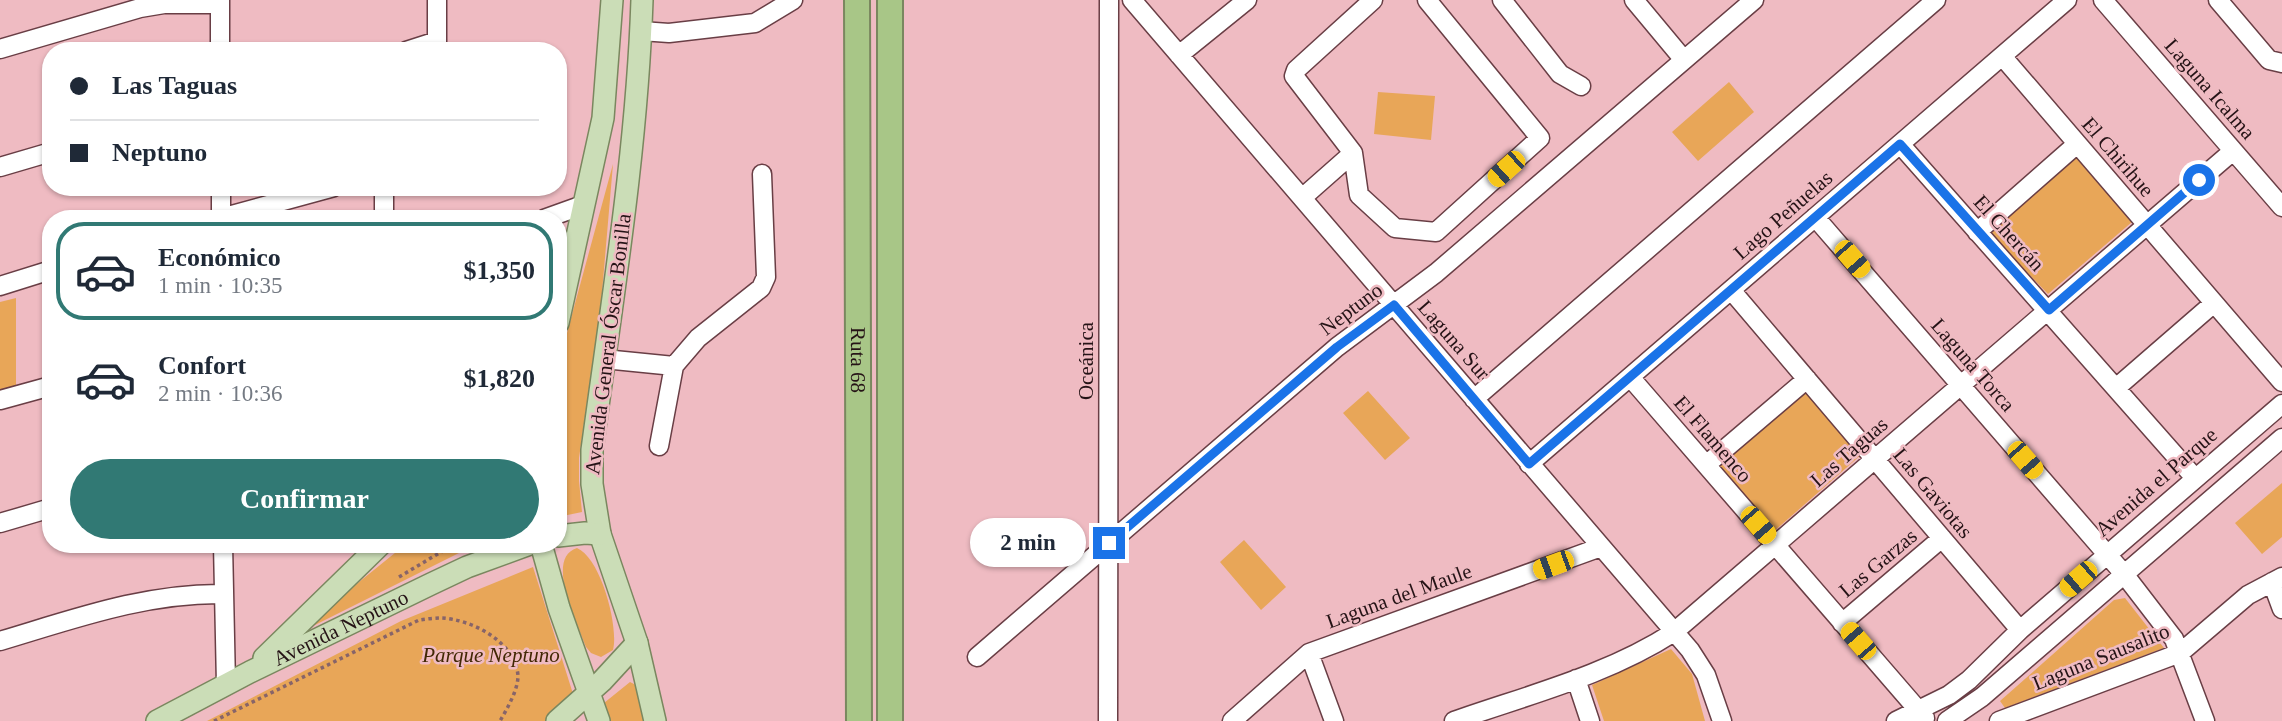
<!DOCTYPE html>
<html lang="es">
<head>
<meta charset="utf-8">
<style>
  :root { --surface:#fff; --page:#f2f2f3; --text:#1f2937; --muted:#747a83; --line:#e0e1e3; --accent:#317974 }
  body { margin:0; font-family:"Times New Roman",serif; background:var(--page); color:var(--text); height:100vh; display:flex; flex-direction:column; font-size:26px; white-space:nowrap }
  * { box-sizing:border-box; margin:0 }
  p { font-size:23px; color:var(--muted) }
  .icon { flex:none; width:38px; height:38px; fill:none; stroke:currentColor; stroke-width:2; stroke-linecap:round; stroke-linejoin:round }
  .map { position:relative; flex:1; overflow:hidden }
  .drawer { position:absolute; left:42px; top:210px; width:525px; height:343px; display:flex; flex-direction:column; background:var(--surface); border-radius:28px; box-shadow:0 2px 5px #0004 }
  .drawer>* { flex:none }
  .hud { position:absolute; left:42px; top:42px; width:525px; height:154px; border-radius:28px; box-shadow:0 2px 5px #0004; display:grid; align-content:center; height:154px; padding:0 28px; background:var(--surface) }
  .end { position:absolute; width:32px; height:32px; margin:-16px; border:9px solid #1a73e8; background:#fff; box-shadow:0 0 0 4px #fff }
  .from { border-radius:50% }
  .bubble { position:absolute; height:49px; border-radius:24px; background:var(--surface); box-shadow:0 2px 5px #0004; font-size:23px; font-weight:700; line-height:49px; text-align:center }
  .car { position:absolute; width:21px; height:42px; margin:-21px -10px; border-radius:9px; box-shadow:0 0 5px 2px #0007; background:linear-gradient(#f5c518 24%,#345 0 40%,#f5c518 0 76%,#345 0 86%,#f5c518 0) }
  .hud b { display:flex; align-items:center; gap:24px; height:66px; font-size:26px }
  .hud b+b { border-top:2px solid var(--line) }
  .hud i { width:18px; height:18px; background:var(--text) }
  ul { padding:12px 0 0; list-style:none }
  li { display:flex; align-items:center; gap:21px; height:98px; margin:0 14px 10px; padding:0 14px; border:4px solid transparent; border-radius:28px }
  li div { flex:1 }
  li b { display:block; font-size:26px }
  li em { font-style:normal; font-weight:700 }
  li.on { border-color:var(--accent) }
  li>.icon { width:63px; height:63px; stroke-width:1.5 }
  .primary-button { display:flex; gap:14px; margin-top:auto; padding:14px 28px }
  .primary-button a { flex:1; height:80px; border-radius:42px; background:var(--accent); color:#fff; font-size:28px; font-weight:700; line-height:80px; text-align:center }
  .map>svg:first-child { display:block }
  .green { fill:#e8a658 }
  .lines { fill:none; stroke-linecap:round; stroke-linejoin:round }
  .minor-casing { stroke:#693e45; stroke-width:21 }
  .major-casing { stroke:#7a875f; stroke-width:24 }
  .highway-casing { stroke:#7a875f; stroke-width:28 }
  .path { stroke:#876469; stroke-width:3.5; stroke-dasharray:3.5 3.5; stroke-linecap:butt }
  .minor { stroke:#fff; stroke-width:18 }
  .major { stroke:#cbddb7; stroke-width:21 }
  .highway { stroke:#a8c687; stroke-width:24 }
  .route { stroke:#1a73e8; stroke-width:9 }
  .labels { text-anchor:middle; dominant-baseline:central; stroke-width:5; stroke-linejoin:round; paint-order:stroke }
  .street-label { font-size:21px; fill:#251316; stroke:#efbbc2 }
  .park-label { font-size:21px; font-style:italic; fill:#422804; stroke:#efbbc2 }
</style>
</head>
<body>
<div class="map">
<svg width="2282" height="721" viewBox="0 0 2282 721">
  <rect width="100%" height="100%" fill="#efbbc2"/>
  <path class="green" d="M 1729,82 L 1754,112 L 1698,161 L 1672,132 Z
    M 1378,92 L 1435,96 L 1431,140 L 1374,134 Z
    M 2075,155 L 2132,222 L 2048,294 L 1990,234 Z
    M 613,164 L 601,304 L 579,458 L 579,481 L 582,512 L 558,517 L 558,366 Z
    M 16,298 L 16,392 L 0,396 L 0,302 Z
    M 1805,388 L 1862,454 L 1771,534 L 1714,468 Z
    M 1368,391 L 1410,438 L 1385,460 L 1343,413 Z
    M 2282,483 L 2282,537 L 2262,554 L 2235,523 Z
    M 1244,540 L 1286,587 L 1261,610 L 1220,562 Z
    M 406,544 L 477,544 L 309,628 L 306,625 Z
    M 577,548 C 601,558 619,627 613,650 L 601,657 L 591,653 L 586,647 C 578,625 544,558 577,548 Z
    M 533,567 L 574,697 L 558,713 L 546,721 L 207,721 L 401,621 Z
    M 2125,598 L 2164,648 L 2005,708 L 2000,701 L 2114,600 Z
    M 1671,649 L 1692,674 L 1705,721 L 1604,721 L 1592,685 Z
    M 630,682 L 636,685 L 644,721 L 609,721 L 604,703 Z"/>
  <g class="lines">
    <defs>
      <path id="minor" d="M 220,0 L 220,51
        M 437,0 L 437,51
        M 1132,0 L 1690,650 L 1706,675 L 1722,721
        M 1373,0 L 1296,70 L 1294,76 L 1353,153 L 1359,195 L 1395,228 L 1436,232 L 1540,138 L 1427,0
        M 1502,0 L 1560,74 L 1581,86
        M 1634,0 L 1684,60
        M 2103,0 L 2282,207
        M 2218,0 L 2269,60 L 2282,63
        M 641,31 L 669,33 L 755,23 L 793,0
        M 0,49 L 140,8 L 164,4 L 220,4
        M 406,51 L 437,41
        M 1179,55 L 1247,0
        M 2002,56 L 2282,382
        M 1900,144 L 2195,478
        M 0,167 L 51,152
        M 221,187 L 221,219
        M 384,187 L 384,219
        M 1302,198 L 1353,153
        M 1815,217 L 2124,574 L 2174,639 L 2205,721
        M 221,218 L 334,187
        M 544,219 L 583,205
        M 1977,232 L 2077,144
        M 0,286 L 51,270
        M 1731,290 L 2020,630
        M 604,359 L 674,366 L 698,338 L 761,288 L 766,277 L 762,174
        M 1630,377 L 1925,718
        M 2116,388 L 2214,303
        M 1474,399 L 1936,0
        M 0,400 L 51,386
        M 659,446 L 674,366
        M 1529,464 L 2067,0
        M 1706,465 L 1807,379
        M 0,523 L 51,508
        M 223,544 L 226,685
        M 2272,582 L 2282,609
        M 1842,623 L 1942,538
        M 0,641 C 74,619 145,593 223,594
        M 1309,653 L 1334,721
        M 977,657 L 1337,347 L 1436,273 L 1754,0
        M 1576,679 L 1590,721
        M 1108,721 L 1109,0
        M 1232,721 L 1309,653 L 1601,547
        M 1454,721 C 1528,695 1608,675 1674,632 L 2233,151
        M 1896,721 L 1949,695 L 1969,680 L 2020,630 L 2282,404
        M 1947,721 L 1982,697 L 2282,438
        M 1999,721 L 2180,653 L 2248,595 L 2282,577"/>
      <g id="major">
        <path d="M 642,0 C 637,151 612,300 592,450 L 592,484 L 600,534 L 637,643 L 655,721"/>
        <path d="M 558,323 L 603,118 L 612,0"/>
        <path d="M 558,536 L 585,533 L 600,534"/>
        <path d="M 541,544 L 559,608 L 599,721"/>
        <path d="M 264,658 L 381,544"/>
        <path id="s1" d="M 157,721 L 250,672 L 431,584 L 467,567 L 530,544"/>
        <path d="M 557,721 L 602,681 L 637,643"/>
      </g>
      <g id="highway">
        <path id="s2" d="M 857,0 L 859,721"/>
        <path d="M 890,0 L 890,721"/>
      </g>
    </defs>
    <use href="#minor" class="minor-casing"/>
    <use href="#major" class="major-casing"/>
    <use href="#highway" class="highway-casing"/>
    <path class="path" d="M 399,577 L 446,549 L 450,544
      M 214,721 L 419,620 C 426,619 434,618 441,618 C 471,619 516,642 518,676 C 518,690 507,709 500,721"/>
    <use href="#minor" class="minor"/>
    <use href="#major" class="major"/>
    <use href="#highway" class="highway"/>
  </g>
  <g class="lines">
    <path class="route" d="M 1109,543 L 1337,347 L 1394,305 L 1529,464 L 1900,144 L 2049,310 L 2199,180"/>
  </g>
  <g class="labels">
    <g class="street-label">
      <text transform="translate(2210 89) rotate(49)">Laguna Icalma</text>
      <text transform="translate(2118 157) rotate(49)">El Chirihue</text>
      <text transform="translate(1783 215) rotate(-41)">Lago Peñuelas</text>
      <text transform="translate(2009 233) rotate(48)">El Chercán</text>
      <text transform="translate(1351 309) rotate(-37)">Neptuno</text>
      <text transform="translate(1454 340) rotate(49)">Laguna Sur</text>
      <text transform="translate(608 344) rotate(-83)">Avenida General Óscar Bonilla</text>
      <text stroke="none"><textPath href="#s2" startOffset="360">Ruta 68</textPath></text>
      <text transform="translate(1086 361) rotate(-90)">Oceánica</text>
      <text transform="translate(1973 365) rotate(49)">Laguna Torca</text>
      <text transform="translate(1713 439) rotate(49)">El Flamenco</text>
      <text transform="translate(1849 452) rotate(-41)">Las Taguas</text>
      <text transform="translate(2156 482) rotate(-41)">Avenida el Parque</text>
      <text transform="translate(1933 493) rotate(50)">Las Gaviotas</text>
      <text transform="translate(1878 563) rotate(-40)">Las Garzas</text>
      <text transform="translate(1399 596) rotate(-20)">Laguna del Maule</text>
      <text stroke="none"><textPath href="#s1" startOffset="206">Avenida Neptuno</textPath></text>
      <text transform="translate(2101 657) rotate(-22)">Laguna Sausalito</text>
    </g>
    <g class="park-label">
      <text x="491" y="655">Parque Neptuno</text>
    </g>
  </g>
</svg>
<i class="end from" style="left:2199px;top:180px"></i>
<i class="end" style="left:1109px;top:543px"></i>
<div class="bubble" style="left:970px;top:518px;width:116px">2 min</div>
<i class="car" style="left:1506px;top:169px;rotate:228deg"></i>
<i class="car" style="left:1852px;top:259px;rotate:139deg"></i>
<i class="car" style="left:2025px;top:460px;rotate:139deg"></i>
<i class="car" style="left:1758px;top:525px;rotate:139deg"></i>
<i class="car" style="left:1553px;top:565px;rotate:250deg"></i>
<i class="car" style="left:2078px;top:579px;rotate:229deg"></i>
<i class="car" style="left:1858px;top:641px;rotate:319deg"></i>
<div class="hud">
<b><i class="from"></i>Las Taguas</b>
<b><i></i>Neptuno</b>
</div>
<section class="drawer">
<ul>
<li class="on"><svg class="icon" aria-label="car" viewBox="0 0 24 24"><path d="M5 17H2v-5l4-1 3-4h7l3 4 3 1v5h-3M9 17h6M6 11h13"/><circle cx="7" cy="17" r="2"/><circle cx="17" cy="17" r="2"/></svg><div><b>Económico</b><p>1 min · 10:35</p></div><em>$1,350</em></li>
<li><svg class="icon" aria-label="car" viewBox="0 0 24 24"><path d="M5 17H2v-5l4-1 3-4h7l3 4 3 1v5h-3M9 17h6M6 11h13"/><circle cx="7" cy="17" r="2"/><circle cx="17" cy="17" r="2"/></svg><div><b>Confort</b><p>2 min · 10:36</p></div><em>$1,820</em></li>
</ul>
<div class="primary-button"><a>Confirmar</a></div>
</section>
</div>
</body>
</html>
